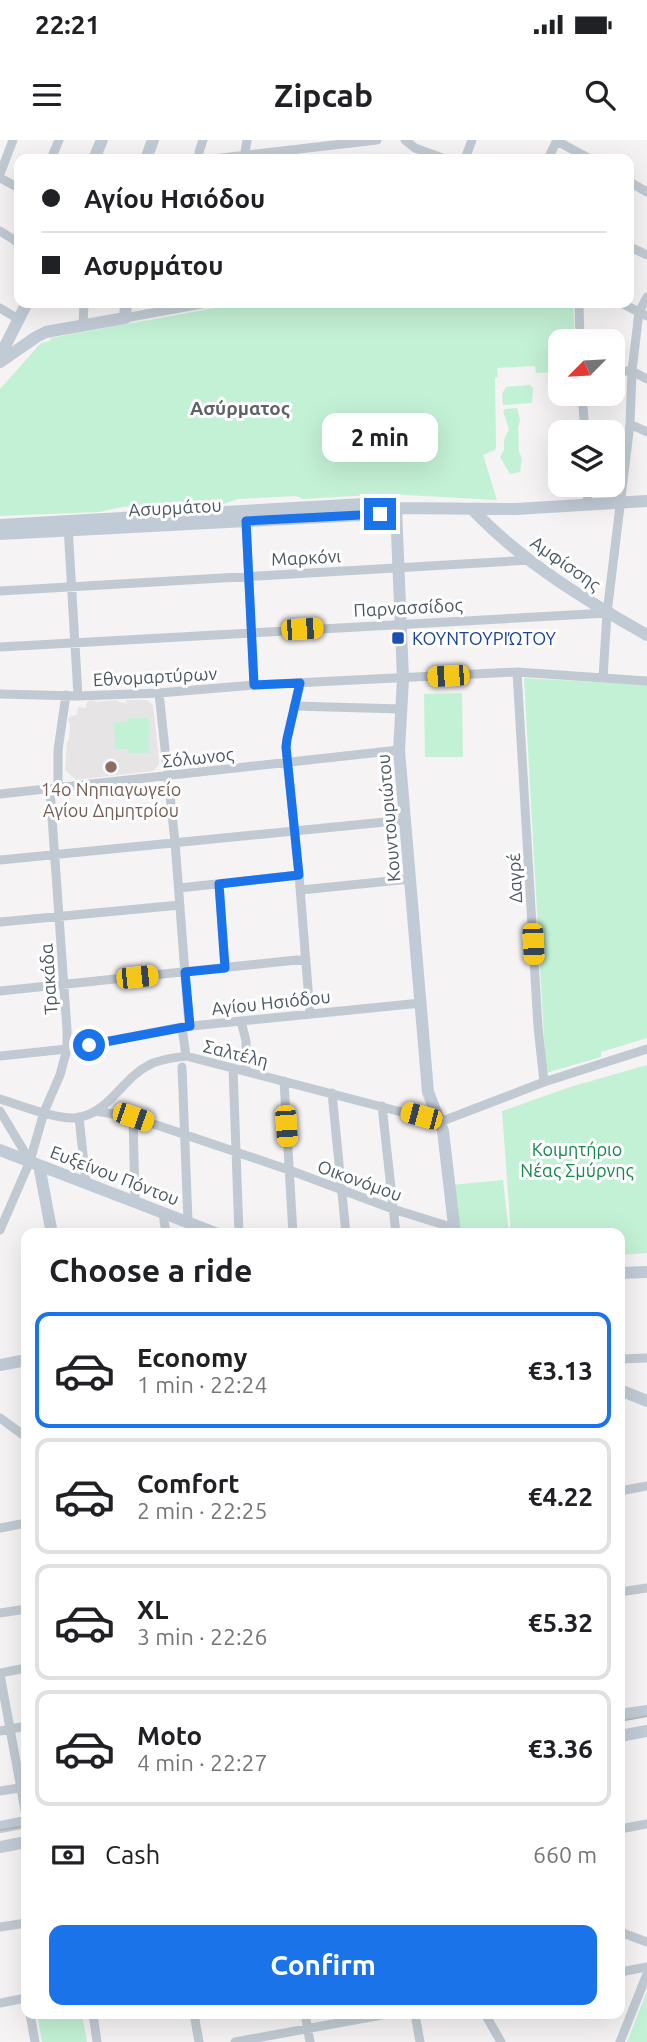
<!DOCTYPE html>
<html lang="en">
<head>
<meta charset="utf-8">
<style>
  :root { --surface:#fff; --page:#f2f2f2; --text:#202124; --muted:#757577; --line:#e0e0e0; --accent:#1a73e8 }
  body { margin:0; font-family:Ubuntu,sans-serif; background:var(--page); color:var(--text); height:100vh; display:flex; flex-direction:column; font-size:26px; white-space:nowrap }
  * { box-sizing:border-box; margin:0 }
  p { font-size:23px; color:var(--muted) }
  .icon { flex:none; width:38px; height:38px; fill:none; stroke:currentColor; stroke-width:2; stroke-linecap:round; stroke-linejoin:round }
  .map { position:relative; flex:1; overflow:hidden }
  .panel { position:absolute; left:21px; top:1088px; width:604px; height:791px; display:flex; flex-direction:column; background:var(--surface); border-radius:14px; box-shadow:0 7px 28px #0002 }
  .panel>* { flex:none }
  .top-card { position:absolute; left:14px; top:14px; width:620px; height:154px; border-radius:14px; box-shadow:0 7px 28px #0002; display:grid; align-content:center; height:154px; padding:0 28px; background:var(--surface) }
  .needle { width:46px; rotate:246deg }
  .tools { position:absolute; left:548px; top:189px; display:grid; gap:14px }
  .tools a { display:grid; place-items:center; width:77px; height:77px; border-radius:14px; background:var(--surface); box-shadow:0 7px 28px #0002; font-size:35px }
  .end { position:absolute; width:32px; height:32px; margin:-16px; border:9px solid #1a73e8; background:#fff; box-shadow:0 0 0 4px #fff }
  .from { border-radius:50% }
  .bubble { position:absolute; height:49px; border-radius:14px; background:var(--surface); box-shadow:0 7px 28px #0002; font-size:23px; font-weight:700; line-height:49px; text-align:center }
  .car { position:absolute; width:21px; height:42px; margin:-21px -10px; border-radius:9px; box-shadow:0 0 5px 2px #0007; background:linear-gradient(#f5c518 24%,#345 0 40%,#f5c518 0 76%,#345 0 86%,#f5c518 0) }
  .top-card b { display:flex; align-items:center; gap:24px; height:66px; font-size:26px }
  .top-card b+b { border-top:2px solid var(--line) }
  .top-card i { width:18px; height:18px; background:var(--text) }
  ul { padding:0; list-style:none }
  li { display:flex; align-items:center; gap:21px; height:116px; margin:0 14px 10px; padding:0 14px; border:4px solid var(--line); border-radius:14px }
  li div { flex:1 }
  li b { display:block; font-size:26px }
  li em { font-style:normal; font-weight:700 }
  li.current { border-color:var(--accent) }
  li>.icon { width:63px; height:63px; stroke-width:1.5 }
  h2 { padding:0 28px; font-size:32px; line-height:84px }
  .pay { display:flex; align-items:center; gap:18px; height:77px; padding:0 28px; font-size:26px }
  .pay p { margin-inline-start:auto }
  .action { display:flex; gap:14px; margin-top:auto; padding:14px 28px }
  .action a { flex:1; height:80px; border-radius:14px; background:var(--accent); color:#fff; font-size:28px; font-weight:700; line-height:80px; text-align:center }
  .status { display:flex; justify-content:space-between; align-items:center; height:49px; padding:0 35px; background:var(--surface); direction:ltr }
  .status svg { height:19px; fill:currentColor }
  header { display:flex; justify-content:space-between; align-items:center; height:91px; padding:0 28px; background:var(--surface); font-size:32px; font-weight:700 }
  .map>svg:first-child { display:block }
  .education { fill:#e6e4e5 }
  .green { fill:#c3f1d5 }
  .lines { fill:none; stroke-linecap:round; stroke-linejoin:round }
  .street { stroke:#c1cad2; stroke-width:9 }
  .secondary { stroke:#c1cbd6; stroke-width:12 }
  .tram { stroke:#b5b8bd; stroke-width:2 }
  .route { stroke:#1a73e8; stroke-width:9 }
  .transit-dot { fill:#1a4fb4; stroke:#fff; stroke-width:2.5 }
  .education-dot { fill:#8d6e63; stroke:#fff; stroke-width:2.5 }
  .labels { text-anchor:middle; dominant-baseline:central; stroke-width:6; stroke-linejoin:round; paint-order:stroke }
  .street-label { font-size:18px; fill:#4a5661; stroke:#fff }
  .transit-label { font-size:18px; fill:#164399; stroke:#fff; text-anchor:start }
  .education-label { font-size:18px; fill:#785e54; stroke:#fff }
  .park-label { font-size:18px; fill:#17864f; stroke:#fff }
  .neighbourhood-label { font-size:19px; font-weight:bold; fill:#5f6368; stroke:#fff }
</style>
</head>
<body>
<div class="status"><b>22:21</b><svg viewBox="0 0 49 12"><path d="M0 12V9h3v3zM5 12V6h3v6zM10 12V3h3v9zM15 12V0h3v12zM26 1h20v11H26zM47 4h2v5h-2z"/></svg></div>
<header><svg class="icon" aria-label="menu" viewBox="0 0 24 24"><path d="M4 6h16M4 12h16M4 18h16"/></svg>Zipcab<svg class="icon" aria-label="search" viewBox="0 0 24 24"><circle cx="10" cy="10" r="6"/><path d="M15 15l6 6"/></svg></header>
<div class="map">
<svg width="647" height="1902" viewBox="0 0 647 1902">
  <rect width="100%" height="100%" fill="#f5f3f3"/>
  <path class="education" d="M 91,560 L 97,562 L 117,560 L 119,562 L 126,563 L 126,560 L 147,560 L 153,565 L 159,620 L 159,624 L 153,631 L 76,640 L 65,630 L 67,602 L 69,599 L 70,584 L 68,579 L 71,576 L 77,575 L 78,567 L 86,568 L 87,562 Z"/>
  <path class="green" d="M 242,163 L 573,163 L 575,201 L 560,201 L 560,232 L 536,233 L 535,226 L 497,228 L 498,237 L 495,238 L 496,306 L 495,310 L 483,315 L 497,360 L 388,354 L 303,359 L 296,356 L 238,359 L 223,364 L 158,364 L 122,367 L 99,372 L 0,376 L 0,249 L 41,203 L 50,201 L 51,198 Z
    M 530,245 L 533,248 L 532,263 L 503,265 L 502,254 L 506,247 Z
    M 517,268 L 520,280 L 518,288 L 519,312 L 522,318 L 520,332 L 510,334 L 500,317 L 504,310 L 504,300 L 509,289 L 503,271 L 505,269 Z
    M 524,538 L 647,545 L 647,898 L 601,912 L 601,917 L 546,933 Z
    M 462,553 L 463,617 L 425,617 L 424,554 Z
    M 128,578 L 149,578 L 149,613 L 128,613 L 128,609 L 115,609 L 114,582 L 128,582 Z
    M 647,925 L 647,1113 L 620,1115 L 620,1094 L 511,1094 L 502,971 L 570,947 Z
    M 503,1040 L 509,1094 L 458,1094 L 451,1045 Z
    M 647,1851 L 647,1902 L 627,1902 Z
    M 37,1874 L 82,1874 L 87,1902 L 42,1902 Z"/>
  <g class="lines">
    <path class="street" d="M 405,0 L 415,8 L 445,19
      M 557,1 L 590,19
      M 51,19 L 59,0
      M 199,19 L 199,12 L 203,0
      M 213,19 L 377,0
      M 244,19 L 247,0
      M 465,19 L 472,0
      M 548,19 L 557,0
      M 0,34 L 13,0
      M 0,38 L 19,48
      M 628,41 L 647,52
      M 0,91 L 19,103
      M 628,106 L 647,115
      M 579,163 L 580,201
      M 621,163 L 647,176
      M 0,168 L 18,179
      M 125,178 L 207,163
      M 83,184 L 84,163
      M 612,231 L 632,231 L 647,239
      M 582,254 L 585,292
      M 630,284 L 647,292
      M 587,345 L 588,364
      M 246,381 L 254,545
      M 68,386 L 78,556
      M 0,451 L 531,420
      M 0,507 L 607,473
      M 517,532 L 538,887 L 544,942
      M 603,538 L 607,473 L 630,284 L 632,231 L 639,172 L 647,157
      M 300,543 L 287,599 L 286,607 L 299,735 L 310,874
      M 159,553 L 175,702 L 189,886
      M 0,554 L 78,556 L 159,553 L 254,545 L 517,532 L 647,541
      M 294,566 L 401,569
      M 58,648 L 58,610 L 66,555
      M 0,654 L 399,610
      M 0,720 L 405,680
      M 219,744 L 225,828
      M 179,748 L 299,735
      M 301,750 L 410,739
      M 0,782 L 180,765
      M 0,851 L 306,819
      M 241,881 L 246,901 L 246,931
      M 182,887 L 186,916
      M 0,916 L 67,909 L 182,887 L 421,863
      M 182,927 L 188,1082
      M 233,928 L 239,1094
      M 284,941 L 293,1094
      M 332,953 L 346,1094
      M 0,959 C 19,965 55,979 74,978 C 109,975 121,939 149,925 C 160,919 173,918 186,916 L 440,982 L 544,942 L 647,909
      M 382,966 L 396,1094
      M 0,971 L 30,1021
      M 95,971 L 133,977 L 289,1030 L 393,1069 L 454,1088
      M 79,977 L 86,1043
      M 133,977 L 135,1062
      M 163,1073 L 166,1094
      M 0,1090 L 30,1021 L 44,972 L 60,935 L 67,909 L 67,890 L 50,649
      M 620,1219 L 647,1218
      M 0,1278 L 26,1297
      M 620,1351 L 647,1346
      M 0,1388 L 26,1383
      M 620,1452 L 647,1448
      M 0,1473 L 26,1469
      M 0,1533 L 26,1528
      M 0,1534 L 26,1676
      M 0,1591 L 26,1586
      M 0,1651 L 25,1647
      M 620,1689 L 647,1684
      M 0,1787 L 26,1783
      M 620,1792 L 647,1802
      M 620,1832 L 647,1827
      M 0,1863 L 26,1858
      M 30,1874 L 35,1902
      M 93,1874 L 97,1902
      M 194,1874 L 199,1902
      M 305,1874 L 310,1902
      M 415,1874 L 420,1902
      M 485,1874 L 501,1902
      M 235,1902 L 387,1874
      M 620,1902 L 647,1834"/>
    <path class="secondary" d="M 94,19 L 102,0
      M 146,19 L 153,0
      M 0,216 L 27,163
      M 0,222 L 36,197 L 46,192 L 125,178 L 126,163
      M 396,368 L 403,539 L 399,610 L 428,952 L 443,991 L 455,1094
      M 472,369 C 521,421 585,460 647,495
      M 0,385 L 382,363 L 392,368
      M 0,394 L 380,374 L 392,368 L 516,369 L 647,361
      M 0,1010 L 218,1094
      M 39,1025 L 52,1094
      M 620,1133 L 647,1132
      M 0,1225 L 26,1220
      M 620,1250 L 647,1261
      M 620,1575 L 647,1571
      M 620,1596 L 647,1591
      M 0,1687 L 26,1682
      M 0,1707 L 26,1702"/>
    <path class="tram" d="M 620,1581 L 647,1576
      M 0,1690 L 26,1686"/>
  </g>
  <g class="lines">
    <path class="route" d="M 89,905 L 190,886 L 185,832 L 225,828 L 219,744 L 299,735 L 286,607 L 287,599 L 300,543 L 254,545 L 246,381 L 380,374"/>
  </g>
  <rect class="transit-dot" x="391" y="491" width="14" height="14" rx="3.5"/>
  <circle class="education-dot" cx="111" cy="627" r="7"/>
  <g class="labels">
    <g class="street-label">
      <text transform="translate(175 367) rotate(-3)">Ασυρμάτου</text>
      <text transform="translate(306 417) rotate(-3)">Μαρκόνι</text>
      <text transform="translate(566 423) rotate(35)">Αμφίσσης</text>
      <text transform="translate(408 467) rotate(-3)">Παρνασσίδος</text>
      <text transform="translate(155 536) rotate(-3)">Εθνομαρτύρων</text>
      <text transform="translate(198 617) rotate(-6)">Σόλωνος</text>
      <text transform="translate(388 678) rotate(-95)">Κουντουριώτου</text>
      <text transform="translate(514 738) rotate(-93)">Δαγρέ</text>
      <text transform="translate(48 839) rotate(-94)">Τρακάδα</text>
      <text transform="translate(271 862) rotate(-6)">Αγίου Ησιόδου</text>
      <text transform="translate(236 913) rotate(14)">Σαλτέλη</text>
      <text transform="translate(115 1035) rotate(21)">Ευξείνου Πόντου</text>
      <text transform="translate(360 1040) rotate(20)">Οικονόμου</text>
    </g>
    <g class="transit-label">
      <text x="412" y="498">ΚΟΥΝΤΟΥΡΙΏΤΟΥ</text>
    </g>
    <g class="education-label">
      <text x="111" y="649">14ο Νηπιαγωγείο<tspan x="111" dy="21">Αγίου Δημητρίου</tspan></text>
    </g>
    <g class="park-label">
      <text x="577" y="1009">Κοιμητήριο<tspan x="577" dy="21">Νέας Σμύρνης</tspan></text>
    </g>
    <g class="neighbourhood-label">
      <text x="240" y="268">Ασύρματος</text>
    </g>
  </g>
</svg>
<div class="tools">
<a><svg class="needle" viewBox="-14 -14 28 28"><path d="M0-13l5 13h-10z" fill="#e53935"/><path d="M0 13l5-13h-10z" fill="#757577"/></svg></a>
<a><svg class="icon" aria-label="layers" viewBox="0 0 24 24"><path d="M12 4l9 5-9 5-9-5zM3 14l9 5 9-5"/></svg></a>
</div>
<i class="end from" style="left:89px;top:905px"></i>
<i class="end" style="left:380px;top:374px"></i>
<div class="bubble" style="left:322px;top:273px;width:116px">2 min</div>
<i class="car" style="left:302px;top:489px;rotate:86deg"></i>
<i class="car" style="left:448px;top:536px;rotate:267deg"></i>
<i class="car" style="left:533px;top:804px;rotate:177deg"></i>
<i class="car" style="left:137px;top:837px;rotate:84deg"></i>
<i class="car" style="left:421px;top:976px;rotate:285deg"></i>
<i class="car" style="left:133px;top:977px;rotate:109deg"></i>
<i class="car" style="left:286px;top:986px;rotate:176deg"></i>
<div class="top-card">
<b><i class="from"></i>Αγίου Ησιόδου</b>
<b><i></i>Ασυρμάτου</b>
</div>
<section class="panel">
<h2>Choose a ride</h2>
<ul>
<li class="current"><svg class="icon" aria-label="car" viewBox="0 0 24 24"><path d="M5 17H2v-5l4-1 3-4h7l3 4 3 1v5h-3M9 17h6M6 11h13"/><circle cx="7" cy="17" r="2"/><circle cx="17" cy="17" r="2"/></svg><div><b>Economy</b><p>1 min · 22:24</p></div><em>€3.13</em></li>
<li><svg class="icon" aria-label="car" viewBox="0 0 24 24"><path d="M5 17H2v-5l4-1 3-4h7l3 4 3 1v5h-3M9 17h6M6 11h13"/><circle cx="7" cy="17" r="2"/><circle cx="17" cy="17" r="2"/></svg><div><b>Comfort</b><p>2 min · 22:25</p></div><em>€4.22</em></li>
<li><svg class="icon" aria-label="car" viewBox="0 0 24 24"><path d="M5 17H2v-5l4-1 3-4h7l3 4 3 1v5h-3M9 17h6M6 11h13"/><circle cx="7" cy="17" r="2"/><circle cx="17" cy="17" r="2"/></svg><div><b>XL</b><p>3 min · 22:26</p></div><em>€5.32</em></li>
<li><svg class="icon" aria-label="car" viewBox="0 0 24 24"><path d="M5 17H2v-5l4-1 3-4h7l3 4 3 1v5h-3M9 17h6M6 11h13"/><circle cx="7" cy="17" r="2"/><circle cx="17" cy="17" r="2"/></svg><div><b>Moto</b><p>4 min · 22:27</p></div><em>€3.36</em></li>
</ul>
<div class="pay"><svg class="icon" aria-label="cash" viewBox="0 0 24 24"><path d="M3 7h18v10H3z"/><circle cx="12" cy="12" r="2"/></svg>Cash<p>660 m</p></div>
<div class="action"><a>Confirm</a></div>
</section>
</div>
</body>
</html>
